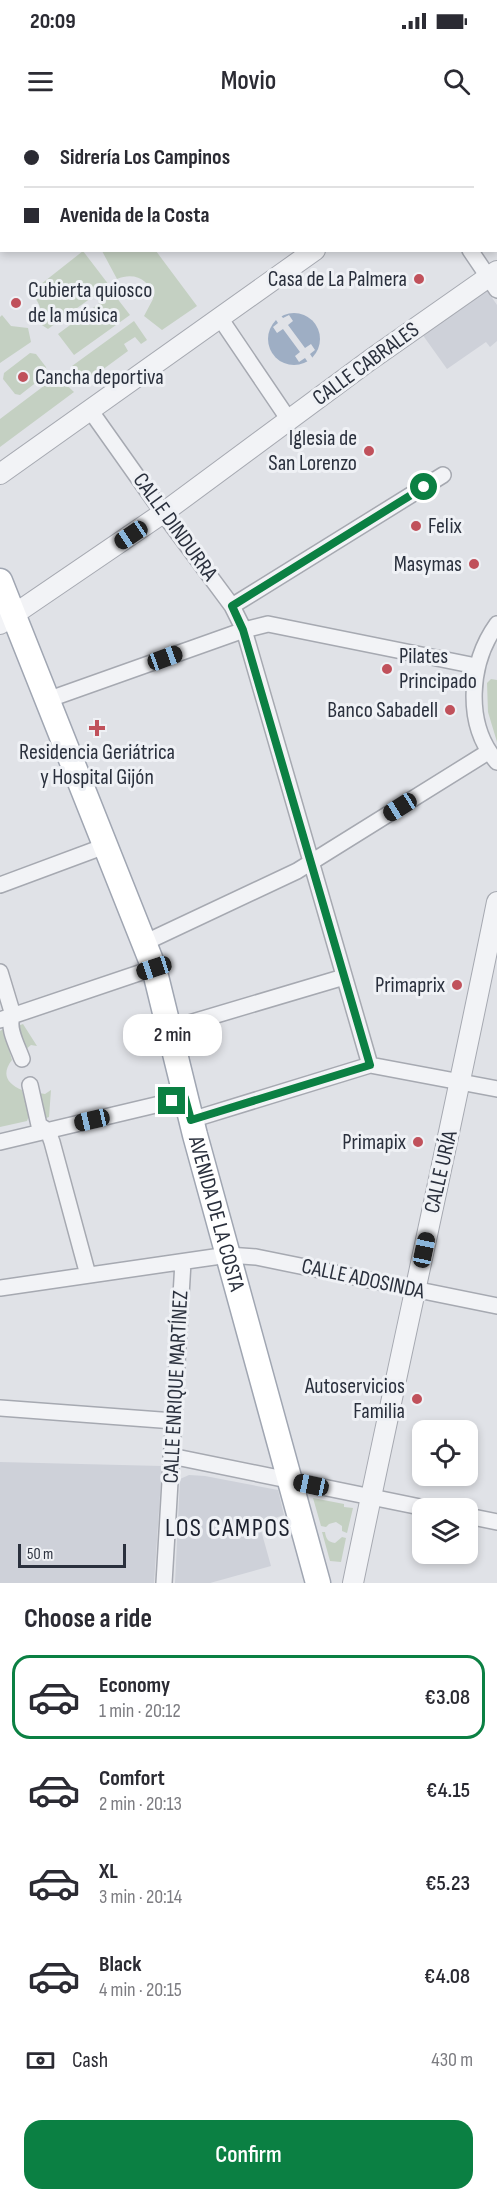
<!DOCTYPE html>
<html lang="en">
<head>
<meta charset="utf-8">
<style>
  :root { --surface:#fff; --page:#f2f2f3; --text:#2b2b33; --muted:#7c7c81; --line:#e1e1e2; --accent:#0b8043 }
  body { margin:0; font-family:"Sofia Sans Condensed",sans-serif; background:var(--page); color:var(--text); height:100vh; display:flex; flex-direction:column; font-size:22px; white-space:nowrap }
  * { box-sizing:border-box; margin:0 }
  p { font-size:20px; color:var(--muted) }
  .icon { flex:none; width:33px; height:33px; fill:none; stroke:currentColor; stroke-width:2; stroke-linecap:round; stroke-linejoin:round }
  .map { position:relative; height:1463px; overflow:hidden }
  .side { display:flex; flex-direction:column; background:var(--surface); flex:1 }
  .side>* { flex:none }
  .hud { position:absolute; left:0px; top:0px; width:498px; height:132px; box-shadow:0 3px 9px #0003; display:grid; align-content:center; height:132px; padding:0 24px; background:var(--surface) }
  .controls { position:absolute; left:412px; top:1300px; display:grid; gap:12px }
  .controls a { display:grid; place-items:center; width:66px; height:66px; border-radius:12px; background:var(--surface); box-shadow:0 3px 9px #0003; font-size:30px }
  .scale { position:absolute; left:18px; bottom:15px; width:108px; box-sizing:border-box; padding-left:6px; border:3px solid #2a303d; border-top:0; font-size:16px; line-height:21px; white-space:nowrap; color:#2a303d; -webkit-text-stroke:4px #eff1f5; paint-order:stroke }
  .end { position:absolute; width:27px; height:27px; margin:-14px; border:8px solid #0b8043; background:#fff; box-shadow:0 0 0 3px #fff }
  .from { border-radius:50% }
  .bubble { position:absolute; height:42px; border-radius:18px; background:var(--surface); box-shadow:0 3px 9px #0003; font-size:20px; font-weight:600; line-height:42px; text-align:center }
  .car { position:absolute; width:18px; height:36px; margin:-18px -9px; border-radius:8px; box-shadow:0 0 4px 2px #0007; background:linear-gradient(#222 24%,#8ab4d8 0 40%,#222 0 76%,#8ab4d8 0 86%,#222 0) }
  .hud b { display:flex; align-items:center; gap:21px; height:57px; font-size:22px }
  .hud b+b { border-top:2px solid var(--line) }
  .hud i { width:15px; height:15px; background:var(--text) }
  ul { padding:0; list-style:none }
  li { display:flex; align-items:center; gap:18px; height:84px; margin:0 12px 9px; padding:0 12px; border:3px solid transparent; border-radius:18px }
  li div { flex:1 }
  li b { display:block; font-size:22px }
  li em { font-style:normal; font-weight:600 }
  li.on { border-color:var(--accent) }
  li>.icon { width:54px; height:54px; stroke-width:1.5 }
  h2 { padding:0 24px; font-size:27px; line-height:72px }
  .pay { display:flex; align-items:center; gap:15px; height:66px; padding:0 24px; font-size:22px }
  .pay p { margin-inline-start:auto }
  .cta { display:flex; gap:12px; margin-top:auto; padding:12px 24px }
  .cta a { flex:1; height:69px; border-radius:18px; background:var(--accent); color:#fff; font-size:24px; font-weight:600; line-height:69px; text-align:center }
  .status { display:flex; justify-content:space-between; align-items:center; height:42px; padding:0 30px; background:var(--surface); direction:ltr }
  .status svg { height:16px; fill:currentColor }
  header { display:flex; justify-content:space-between; align-items:center; height:78px; padding:0 24px; background:var(--surface); font-size:27px; font-weight:600 }
  .map>svg:first-child { display:block }
  .built { fill:#ced1d9 }
  .green { fill:#c4d0c2 }
  .water { fill:#9eaec4 }
  .pier { fill:#e0e2e7 }
  .lines { fill:none; stroke-linecap:round; stroke-linejoin:round }
  .minor-casing { stroke:#a6a9b1; stroke-width:18 }
  .tertiary-casing { stroke:#a6a9b1; stroke-width:22 }
  .primary-casing { stroke:#a0a6b2; stroke-width:27 }
  .minor { stroke:#f2f3f6; stroke-width:15 }
  .tertiary { stroke:#f2f3f6; stroke-width:20 }
  .primary { stroke:#fff; stroke-width:24 }
  .route { stroke:#0b8043; stroke-width:8 }
  .poi-dot { fill:#c0515b; stroke:#eff1f5; stroke-width:2 }
  .labels { text-anchor:middle; dominant-baseline:central; stroke-width:6; stroke-linejoin:round; paint-order:stroke }
  .poi-label { font-size:22px; fill:#2a303d; stroke:#eff1f5; text-anchor:end }
  .street-label { font-size:22px; fill:#2a303d; stroke:#eff1f5 }
  .quarter-label { font-size:26px; letter-spacing:1.5px; fill:#1c212e; stroke:#eff1f5 }
</style>
</head>
<body>
<div class="status"><b>20:09</b><svg viewBox="0 0 49 12"><path d="M0 12V9h3v3zM5 12V6h3v6zM10 12V3h3v9zM15 12V0h3v12zM26 1h20v11H26zM47 4h2v5h-2z"/></svg></div>
<header><svg class="icon" aria-label="menu" viewBox="0 0 24 24"><path d="M4 6h16M4 12h16M4 18h16"/></svg>Movio<svg class="icon" aria-label="search" viewBox="0 0 24 24"><circle cx="10" cy="10" r="6"/><path d="M15 15l6 6"/></svg></header>
<div class="map">
<svg width="497" height="1463" viewBox="0 0 497 1463">
  <rect width="100%" height="100%" fill="#e0e2e7"/>
  <path class="built" d="M 486,169 L 497,185 L 497,221 L 490,227 L 486,222 L 447,249 L 422,214 Z
    M 0,1342 L 162,1346 L 154,1463 L 0,1463 Z
    M 189,1355 L 205,1356 L 278,1370 L 284,1395 L 259,1403 L 271,1446 L 210,1463 L 175,1463 L 180,1359 Z"/>
  <path class="green" d="M 83,131 L 109,165 L 48,209 L 37,202 C 45,190 38,182 31,172 Z
    M 102,131 L 156,131 L 197,186 L 162,210 L 144,196 L 153,179 C 151,159 134,152 117,159 Z
    M 113,173 L 130,195 L 74,235 L 58,214 Z
    M 2,195 L 11,206 L 28,208 L 31,222 L 0,243 L 0,197 Z
    M 134,201 L 147,220 L 141,224 L 135,217 L 124,224 L 128,231 L 83,264 L 72,246 Z
    M 30,233 L 36,234 L 46,247 L 47,254 L 20,275 L 15,274 L 3,259 L 4,253 Z
    M 57,256 L 74,272 L 0,327 L 0,299 Z
    M 491,559 L 497,560 L 497,622 L 488,592 L 487,563 Z
    M 23,904 L 37,926 L 31,925 L 25,930 L 15,907 Z
    M 3,909 L 12,940 C 1,954 7,964 22,970 L 29,996 L 27,1001 L 0,1007 L 0,911 Z
    M 51,970 L 49,997 L 43,999 L 39,973 L 45,974 Z
    M 313,1378 L 344,1384 L 344,1387 L 353,1388 L 347,1413 L 342,1411 L 342,1406 L 336,1402 L 329,1404 L 326,1407 L 321,1406 Z
    M 322,1412 L 325,1412 C 326,1419 328,1422 335,1423 L 342,1417 L 346,1418 L 341,1442 L 330,1441 Z"/>
  <path class="water" d="M268 219a26 26 0 1 1 52 0a26 26 0 1 1-52 0Z"/>
  <path class="pier" d="M 279,193 L 283,198 L 289,195 L 293,201 L 288,205 L 305,228 L 311,224 L 315,230 L 310,234 L 314,240 L 312,242 L 309,244 L 305,238 L 299,242 L 295,236 L 300,232 L 283,209 L 277,213 L 273,207 L 278,203 L 274,197 Z"/>
  <g class="lines">
    <defs>
      <path id="minor" d="M 73,0 L 74,2
        M 380,0 L 381,2
        M 161,2 L 163,0
        M 470,130 L 497,170
        M 220,198 L 289,300
        M 90,290 L 163,393 L 232,486 L 244,510 L 370,945
        M 232,486 L 443,355
        M 497,504 C 469,543 464,604 497,642
        M 47,580 L 244,510 L 268,504 L 476,546
        M 0,765 L 105,726
        M 144,823 L 297,751 L 488,632
        M 0,852 L 13,895 C 6,907 18,927 22,939
        M 0,900 L 154,848
        M 169,909 L 344,857
        M 30,965 L 39,1005 L 48,1011 L 52,1022 L 88,1155
        M 191,1000 L 370,945 L 497,969
        M 0,1022 L 185,978
        M 0,1168 L 228,1135 L 256,1137 L 497,1186
        M 0,1288 L 174,1301
        M 171,1336 L 430,1389
        M 468,1396 L 497,1402
        M 164,1463 L 183,1142"/>
      <path id="tertiary" d="M 496,2 L 497,2
        M 0,354 L 315,130
        M 0,504 L 163,393 L 370,240 L 497,151
        M 353,1463 C 400,1236 451,1010 497,782"/>
      <g id="primary">
        <path id="s1" d="M 0,461 L 154,848 L 195,1015 L 318,1463"/>
      </g>
    </defs>
    <use href="#minor" class="minor-casing"/>
    <use href="#tertiary" class="tertiary-casing"/>
    <use href="#primary" class="primary-casing"/>
    <use href="#minor" class="minor"/>
    <use href="#tertiary" class="tertiary"/>
    <use href="#primary" class="primary"/>
  </g>
  <g class="lines">
    <path class="route" d="M 172,981 L 185,978 L 191,1000 L 370,945 L 243,510 L 232,486 L 424,367"/>
  </g>
  <g class="poi-dot">
    <circle cx="419" cy="159" r="6"/>
    <circle cx="16" cy="183" r="6"/>
    <circle cx="23" cy="257" r="6"/>
    <circle cx="369" cy="331" r="6"/>
    <circle cx="416" cy="406" r="6"/>
    <circle cx="474" cy="444" r="6"/>
    <circle cx="387" cy="549" r="6"/>
    <circle cx="450" cy="590" r="6"/>
    <path d="M94 599h6v6h6v6h-6v6h-6v-6h-6v-6h6z"/>
    <circle cx="457" cy="865" r="6"/>
    <circle cx="418" cy="1022" r="6"/>
    <circle cx="417" cy="1279" r="6"/>
  </g>
  <g class="labels">
    <g class="poi-label">
      <text x="407" y="159">Casa de La Palmera</text>
      <text x="28" y="170" text-anchor="start">Cubierta quiosco<tspan x="28" dy="25">de la música</tspan></text>
      <text x="35" y="257" text-anchor="start">Cancha deportiva</text>
      <text x="357" y="318">Iglesia de<tspan x="357" dy="25">San Lorenzo</tspan></text>
      <text x="428" y="406" text-anchor="start">Felix</text>
      <text x="462" y="444">Masymas</text>
      <text x="399" y="536" text-anchor="start">Pilates<tspan x="399" dy="25">Principado</tspan></text>
      <text x="438" y="590">Banco Sabadell</text>
      <text x="97" y="632" text-anchor="middle">Residencia Geriátrica<tspan x="97" dy="25">y Hospital Gijón</tspan></text>
      <text x="445" y="865">Primaprix</text>
      <text x="406" y="1022">Primapix</text>
      <text x="405" y="1266">Autoservicios<tspan x="405" dy="25">Familia</tspan></text>
    </g>
    <g class="street-label">
      <text transform="translate(366 244) rotate(-36)">CALLE CABRALES</text>
      <text transform="translate(175 407) rotate(54)">CALLE DINDURRA</text>
      <text transform="translate(441 1052) rotate(-77)">CALLE URÍA</text>
      <text stroke="none"><textPath href="#s1" startOffset="670">AVENIDA DE LA COSTA</textPath></text>
      <text transform="translate(363 1159) rotate(12)">CALLE ADOSINDA</text>
      <text transform="translate(176 1267) rotate(-87)">CALLE ENRIQUE MARTÍNEZ</text>
    </g>
    <g class="quarter-label">
      <text x="228" y="1408">LOS CAMPOS</text>
    </g>
  </g>
</svg>
<div class="controls">
<a><svg class="icon" aria-label="locate" viewBox="0 0 24 24"><circle cx="12" cy="12" r="6"/><path d="M12 2v4M12 18v4M2 12h4M18 12h4"/></svg></a>
<a><svg class="icon" aria-label="layers" viewBox="0 0 24 24"><path d="M12 4l9 5-9 5-9-5zM3 14l9 5 9-5"/></svg></a>
</div>
<div class="scale">50 m</div>
<i class="end from" style="left:424px;top:367px"></i>
<i class="end" style="left:172px;top:981px"></i>
<div class="bubble" style="left:123px;top:894px;width:99px">2 min</div>
<i class="car" style="left:131px;top:415px;rotate:236deg"></i>
<i class="car" style="left:165px;top:538px;rotate:70deg"></i>
<i class="car" style="left:400px;top:687px;rotate:238deg"></i>
<i class="car" style="left:154px;top:848px;rotate:252deg"></i>
<i class="car" style="left:92px;top:1000px;rotate:257deg"></i>
<i class="car" style="left:424px;top:1130px;rotate:12deg"></i>
<i class="car" style="left:311px;top:1365px;rotate:282deg"></i>
<div class="hud">
<b><i class="from"></i>Sidrería Los Campinos</b>
<b><i></i>Avenida de la Costa</b>
</div>
</div>
<section class="side">
<h2>Choose a ride</h2>
<ul>
<li class="on"><svg class="icon" aria-label="car" viewBox="0 0 24 24"><path d="M5 17H2v-5l4-1 3-4h7l3 4 3 1v5h-3M9 17h6M6 11h13"/><circle cx="7" cy="17" r="2"/><circle cx="17" cy="17" r="2"/></svg><div><b>Economy</b><p>1 min · 20:12</p></div><em>€3.08</em></li>
<li><svg class="icon" aria-label="car" viewBox="0 0 24 24"><path d="M5 17H2v-5l4-1 3-4h7l3 4 3 1v5h-3M9 17h6M6 11h13"/><circle cx="7" cy="17" r="2"/><circle cx="17" cy="17" r="2"/></svg><div><b>Comfort</b><p>2 min · 20:13</p></div><em>€4.15</em></li>
<li><svg class="icon" aria-label="car" viewBox="0 0 24 24"><path d="M5 17H2v-5l4-1 3-4h7l3 4 3 1v5h-3M9 17h6M6 11h13"/><circle cx="7" cy="17" r="2"/><circle cx="17" cy="17" r="2"/></svg><div><b>XL</b><p>3 min · 20:14</p></div><em>€5.23</em></li>
<li><svg class="icon" aria-label="car" viewBox="0 0 24 24"><path d="M5 17H2v-5l4-1 3-4h7l3 4 3 1v5h-3M9 17h6M6 11h13"/><circle cx="7" cy="17" r="2"/><circle cx="17" cy="17" r="2"/></svg><div><b>Black</b><p>4 min · 20:15</p></div><em>€4.08</em></li>
</ul>
<div class="pay"><svg class="icon" aria-label="cash" viewBox="0 0 24 24"><path d="M3 7h18v10H3z"/><circle cx="12" cy="12" r="2"/></svg>Cash<p>430 m</p></div>
<div class="cta"><a>Confirm</a></div>
</section>
</body>
</html>
